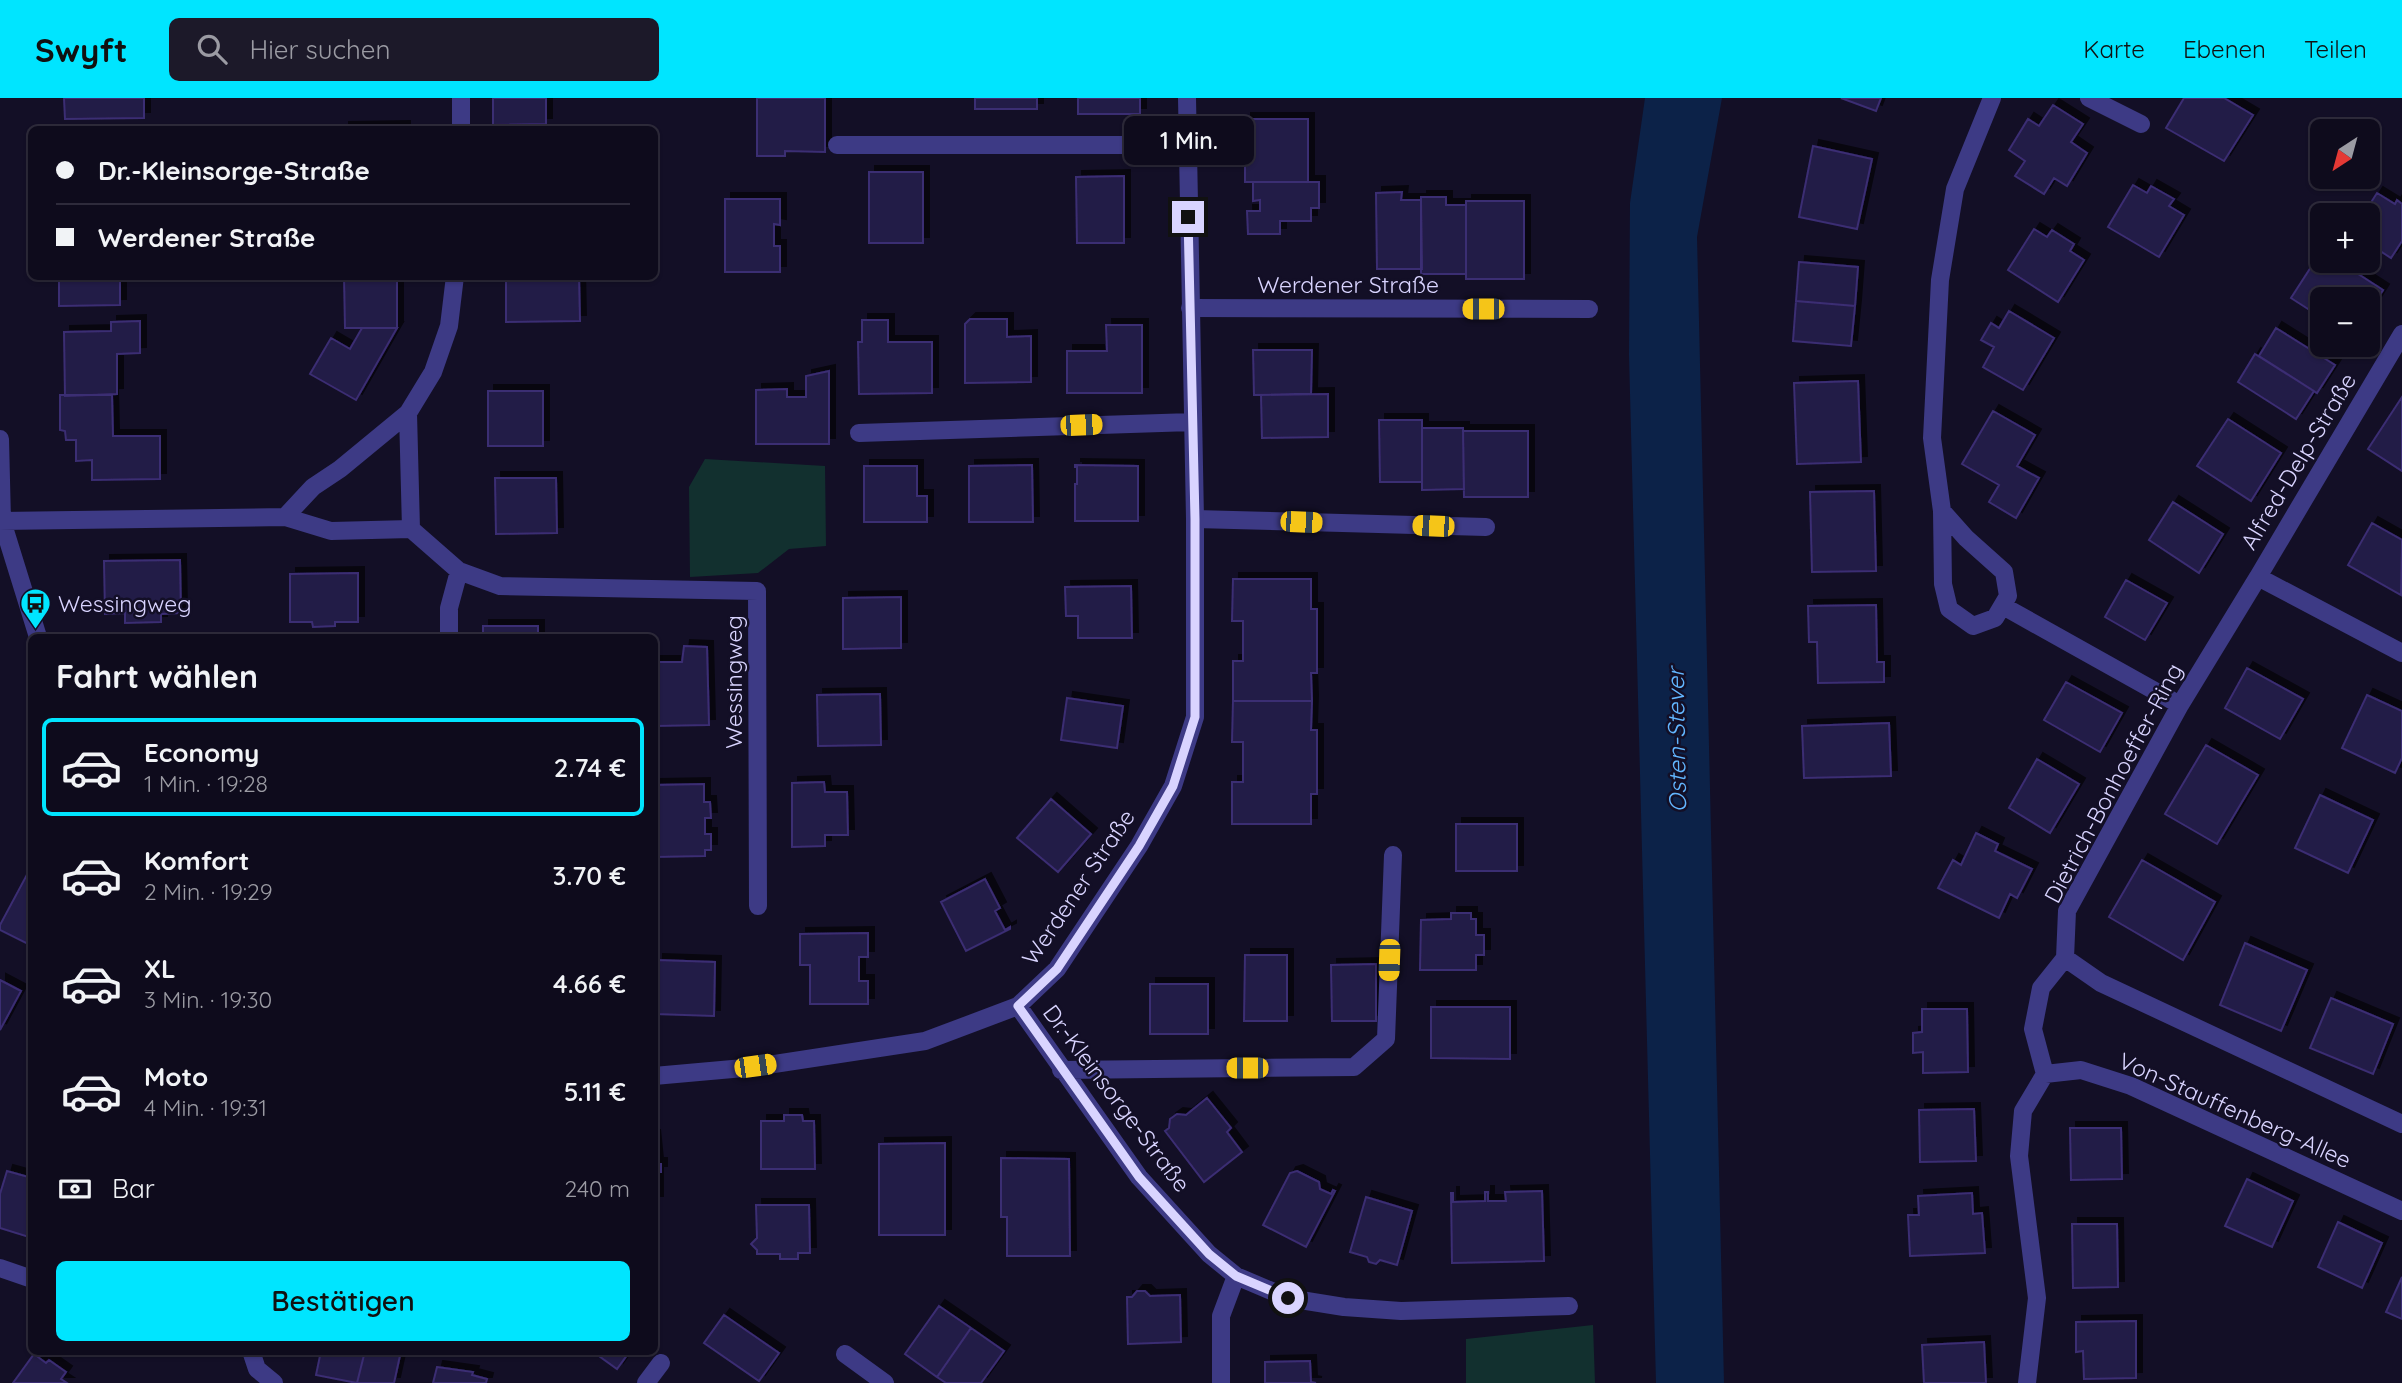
<!DOCTYPE html>
<html lang="de">
<head>
<meta charset="utf-8">
<style>
  :root { --surface:#0e0b1c; --page:#1c1929; --text:#f1f3f6; --muted:#9b9ba3; --line:#2e2b3b; --accent:#00e5ff }
  body { margin:0; font-family:Quicksand,sans-serif; background:var(--page); color:var(--text); height:100vh; display:flex; flex-direction:column; font-size:26px; white-space:nowrap }
  * { box-sizing:border-box; margin:0 }
  p { font-size:23px; color:var(--muted) }
  .icon { flex:none; width:38px; height:38px; fill:none; stroke:currentColor; stroke-width:2; stroke-linecap:round; stroke-linejoin:round }
  .map { position:relative; flex:1; overflow:hidden }
  .side { position:absolute; left:28px; top:536px; width:630px; height:721px; display:flex; flex-direction:column; background:var(--surface); border-radius:10px; box-shadow:0 2px 5px #0004,0 0 0 2px var(--line) }
  .side>* { flex:none }
  .banner { position:absolute; left:28px; top:28px; width:630px; height:154px; border-radius:10px; box-shadow:0 2px 5px #0004,0 0 0 2px var(--line); display:grid; align-content:center; height:154px; padding:0 28px; background:var(--surface) }
  .needle { width:46px; rotate:216deg }
  .fabs { position:absolute; left:2310px; top:21px; display:grid; gap:14px }
  .fabs a { display:grid; place-items:center; width:70px; height:70px; border-radius:10px; background:var(--surface); box-shadow:0 2px 5px #0004,0 0 0 2px var(--line); font-size:35px }
  .end { position:absolute; width:32px; height:32px; margin:-16px; border:9px solid #d9d4ff; background:#111; box-shadow:0 0 0 4px #111 }
  .from { border-radius:50% }
  .bubble { position:absolute; height:49px; border-radius:10px; background:var(--surface); box-shadow:0 2px 5px #0004,0 0 0 2px var(--line); font-size:23px; font-weight:600; line-height:49px; text-align:center }
  .car { position:absolute; width:21px; height:42px; margin:-21px -10px; border-radius:9px; box-shadow:0 0 5px 2px #0007; background:linear-gradient(#f5c518 24%,#345 0 40%,#f5c518 0 76%,#345 0 86%,#f5c518 0) }
  .banner b { display:flex; align-items:center; gap:24px; height:66px; font-size:26px }
  .banner b+b { border-top:2px solid var(--line) }
  .banner i { width:18px; height:18px; background:var(--text) }
  ul { padding:0; list-style:none }
  li { display:flex; align-items:center; gap:21px; height:98px; margin:0 14px 10px; padding:0 14px; border:4px solid transparent; border-radius:10px }
  li div { flex:1 }
  li b { display:block; font-size:26px }
  li em { font-style:normal; font-weight:600 }
  li.on { border-color:var(--accent) }
  li>.icon { width:63px; height:63px; stroke-width:1.5 }
  h2 { padding:0 28px; font-size:32px; line-height:84px }
  .pay { display:flex; align-items:center; gap:18px; height:77px; padding:0 28px; font-size:26px }
  .pay p { margin-inline-start:auto }
  .cta { display:flex; gap:14px; margin-top:auto; padding:14px 28px }
  .cta a { flex:1; height:80px; border-radius:10px; background:var(--accent); color:#111; font-size:28px; font-weight:600; line-height:80px; text-align:center }
  header { display:flex; align-items:center; gap:42px; box-sizing:border-box; height:98px; padding:0 35px; background:var(--accent); color:#111 }
  header strong { font-size:33px }
  nav { display:flex; gap:38px; margin-inline-start:auto; font-size:24px }
  .search { width:490px; height:63px; background:var(--page); display:flex; align-items:center; gap:18px; box-sizing:border-box; padding:0 24px; border-radius:10px; color:var(--muted); font-size:26px }
  .map>svg:first-child { display:block }
  .green { fill:#12302f }
  .water { fill:#0c2248 }
  .building { fill:#241b47; stroke:#3b2d73; stroke-width:2; filter:url(#shadow) }
  .lines { fill:none; stroke-linecap:round; stroke-linejoin:round }
  .lane { stroke:#3d3a85; stroke-width:18 }
  .street { stroke:#3d3a85; stroke-width:18 }
  .route { stroke:#d9d4ff; stroke-width:9 }
  .labels { text-anchor:middle; dominant-baseline:central; stroke-width:5; stroke-linejoin:round; paint-order:stroke }
  .street-label { font-size:23px; fill:#d9d4ff; stroke:#130f26 }
  .poi-label { font-size:23px; fill:#d9d4ff; stroke:#130f26; text-anchor:start }
  .water-label { font-size:24px; font-style:italic; fill:#62b6ff; stroke:#130f26 }
</style>
</head>
<body>
<header>
<strong>Swyft</strong>
<div class="search"><svg class="icon" aria-label="search" viewBox="0 0 24 24"><circle cx="10" cy="10" r="6"/><path d="M15 15l6 6"/></svg>Hier suchen</div>
<nav><a>Karte</a><a>Ebenen</a><a>Teilen</a></nav>
</header>
<div class="map">
<svg width="2402" height="1285" viewBox="0 0 2402 1285">
  <defs>
    <filter id="shadow"><feDropShadow dx="6" dy="-6" stdDeviation="0" flood-color="#0009"/></filter>
  </defs>
  <rect width="100%" height="100%" fill="#130f26"/>
  <path class="green" d="M 705,361 L 825,368 L 826,448 L 789,451 L 758,475 L 690,479 L 689,389 Z
    M 1593,1227 L 1595,1285 L 1466,1285 L 1466,1241 Z"/>
  <path class="water" d="M 1645,0 L 1722,0 L 1697,139 L 1724,1285 L 1656,1285 L 1629,257 L 1630,105 Z"/>
  <path class="building" d="M 64,0 L 144,0 L 144,20 L 65,21 Z
    M 493,0 L 546,0 L 546,26 L 493,27 Z
    M 757,0 L 825,0 L 825,54 L 785,53 L 785,58 L 757,58 Z
    M 975,0 L 1037,0 L 1037,11 L 975,11 Z
    M 1078,0 L 1140,0 L 1140,16 L 1078,16 Z
    M 1841,0 L 1881,0 L 1876,13 Z
    M 2184,0 L 2224,0 L 2253,17 L 2224,63 L 2166,30 Z
    M 2053,7 L 2083,26 L 2071,44 L 2087,55 L 2067,88 L 2054,80 L 2044,96 L 2015,78 L 2025,63 L 2009,52 L 2028,21 L 2039,28 Z
    M 1245,21 L 1308,21 L 1308,84 L 1245,84 Z
    M 404,29 L 404,32 L 343,32 L 343,30 Z
    M 1813,48 L 1872,61 L 1857,131 L 1799,119 Z
    M 869,74 L 923,74 L 923,145 L 869,145 Z
    M 1124,78 L 1124,145 L 1077,145 L 1076,79 Z
    M 1253,84 L 1319,84 L 1319,110 L 1311,110 L 1311,123 L 1280,123 L 1280,136 L 1248,136 L 1247,113 L 1260,113 L 1260,102 L 1253,103 Z
    M 2133,87 L 2147,95 L 2151,88 L 2174,101 L 2169,108 L 2184,117 L 2159,159 L 2108,129 Z
    M 1402,94 L 1401,102 L 1421,102 L 1422,171 L 1377,171 L 1376,95 Z
    M 2377,95 L 2395,106 L 2397,102 L 2402,106 L 2402,143 L 2391,160 L 2368,145 L 2368,117 L 2363,117 Z
    M 1421,99 L 1446,99 L 1446,107 L 1466,107 L 1466,176 L 1421,176 Z
    M 725,101 L 780,101 L 780,127 L 774,126 L 774,148 L 780,148 L 780,174 L 725,174 Z
    M 1466,103 L 1524,103 L 1524,181 L 1466,181 Z
    M 2034,131 L 2047,139 L 2052,132 L 2074,146 L 2070,153 L 2084,162 L 2058,204 L 2008,172 Z
    M 2322,152 L 2322,163 L 2338,163 L 2383,192 L 2368,216 L 2368,201 L 2322,201 L 2322,220 L 2291,200 Z
    M 1799,164 L 1858,169 L 1855,208 L 1796,203 Z
    M 59,178 L 120,181 L 120,207 L 59,208 Z
    M 344,178 L 397,178 L 397,230 L 345,230 Z
    M 506,178 L 579,178 L 580,223 L 506,224 Z
    M 1796,203 L 1855,208 L 1851,248 L 1793,243 Z
    M 2009,213 L 2054,240 L 2023,292 L 1983,269 L 1994,249 L 1981,242 L 1991,225 L 1999,230 Z
    M 970,221 L 1007,221 L 1007,239 L 1031,238 L 1031,284 L 965,285 L 965,226 Z
    M 862,222 L 888,222 L 888,244 L 932,244 L 932,295 L 859,296 L 858,244 L 862,244 Z
    M 140,223 L 140,255 L 117,256 L 117,296 L 65,298 L 64,234 L 111,233 L 111,224 Z
    M 1106,227 L 1142,227 L 1142,295 L 1067,295 L 1067,253 L 1107,253 Z
    M 362,230 L 397,230 L 356,302 L 310,276 L 331,240 L 350,251 Z
    M 2276,230 L 2335,267 L 2317,295 L 2259,258 Z
    M 1253,252 L 1312,252 L 1311,296 L 1254,297 Z
    M 2255,256 L 2314,293 L 2296,321 L 2238,284 Z
    M 829,273 L 829,346 L 756,346 L 756,292 L 787,291 L 787,299 L 806,299 L 806,278 Z
    M 1858,283 L 1861,364 L 1797,366 L 1794,285 Z
    M 488,293 L 543,293 L 543,348 L 488,348 Z
    M 1328,296 L 1328,339 L 1262,340 L 1261,297 Z
    M 60,297 L 112,297 L 113,338 L 160,338 L 160,381 L 92,382 L 92,362 L 76,363 L 76,342 L 66,342 L 65,333 L 60,332 Z
    M 2402,299 L 2402,373 L 2368,351 Z
    M 1993,313 L 2035,337 L 2017,368 L 2039,380 L 2016,420 L 1989,404 L 1999,387 L 1962,366 Z
    M 2228,321 L 2281,355 L 2251,403 L 2197,368 Z
    M 1379,322 L 1422,322 L 1422,384 L 1380,384 Z
    M 1422,330 L 1463,330 L 1464,391 L 1422,392 Z
    M 1463,333 L 1528,333 L 1528,399 L 1464,399 Z
    M 1032,367 L 1033,424 L 969,424 L 969,368 Z
    M 1075,367 L 1138,368 L 1138,423 L 1075,423 L 1075,386 L 1077,386 L 1077,369 L 1075,369 Z
    M 864,368 L 917,368 L 917,398 L 927,398 L 927,424 L 864,424 Z
    M 495,380 L 556,380 L 557,435 L 496,436 Z
    M 1874,393 L 1876,473 L 1812,474 L 1810,394 Z
    M 2173,404 L 2223,436 L 2199,475 L 2149,442 Z
    M 2372,425 L 2402,442 L 2401,497 L 2348,467 Z
    M 180,462 L 181,515 L 161,516 L 161,524 L 125,525 L 125,515 L 105,516 L 104,463 Z
    M 358,475 L 358,524 L 335,524 L 335,528 L 313,529 L 312,524 L 290,524 L 290,476 Z
    M 1233,481 L 1311,481 L 1311,511 L 1317,511 L 1317,575 L 1311,575 L 1312,603 L 1233,603 L 1233,563 L 1243,563 L 1243,523 L 1232,523 Z
    M 2126,482 L 2167,505 L 2145,542 L 2105,519 Z
    M 1131,488 L 1132,540 L 1078,540 L 1078,518 L 1066,518 L 1065,489 Z
    M 901,499 L 901,550 L 843,551 L 843,500 Z
    M 1876,507 L 1877,564 L 1884,564 L 1884,584 L 1818,585 L 1817,544 L 1809,544 L 1808,508 Z
    M 483,528 L 538,528 L 538,539 L 483,539 Z
    M 684,548 L 707,549 L 709,627 L 654,628 L 654,564 L 682,564 Z
    M 2247,570 L 2303,601 L 2280,641 L 2225,610 Z
    M 2066,584 L 2122,615 L 2100,654 L 2044,622 Z
    M 880,596 L 881,647 L 818,648 L 817,597 Z
    M 2367,597 L 2402,613 L 2402,660 L 2395,675 L 2342,650 Z
    M 1067,600 L 1123,608 L 1117,650 L 1061,642 Z
    M 1233,603 L 1312,603 L 1311,632 L 1317,632 L 1317,696 L 1311,696 L 1311,726 L 1232,726 L 1232,684 L 1243,684 L 1243,644 L 1232,644 Z
    M 1889,625 L 1891,678 L 1804,680 L 1802,628 Z
    M 2206,647 L 2258,677 L 2217,746 L 2165,716 Z
    M 2037,661 L 2079,686 L 2050,735 L 2009,710 Z
    M 824,684 L 825,694 L 847,694 L 848,737 L 825,737 L 825,748 L 792,749 L 792,685 Z
    M 704,686 L 704,704 L 710,704 L 711,720 L 705,720 L 705,736 L 711,736 L 711,752 L 705,752 L 705,758 L 654,759 L 654,687 Z
    M 2320,697 L 2373,722 L 2348,775 L 2295,750 Z
    M 1051,701 L 1091,736 L 1058,774 L 1017,740 Z
    M 1456,726 L 1517,726 L 1517,773 L 1456,773 Z
    M 1976,735 L 1998,746 L 1995,753 L 2032,771 L 2017,800 L 2010,796 L 1999,820 L 1938,790 L 1953,762 L 1961,767 Z
    M 2142,762 L 2215,804 L 2183,862 L 2109,819 Z
    M 30,771 L 32,772 L 28,779 L 32,781 L 32,848 L 0,832 L 0,827 Z
    M 985,781 L 1000,810 L 995,813 L 1005,832 L 1010,829 L 1010,831 L 966,853 L 941,804 Z
    M 1451,815 L 1471,815 L 1471,821 L 1476,821 L 1476,837 L 1484,837 L 1484,857 L 1476,857 L 1476,872 L 1420,872 L 1421,822 L 1451,821 Z
    M 868,835 L 868,859 L 859,859 L 859,883 L 868,883 L 868,906 L 810,906 L 810,867 L 800,867 L 800,836 Z
    M 2245,845 L 2307,872 L 2281,933 L 2220,907 Z
    M 1245,857 L 1287,857 L 1287,923 L 1244,923 Z
    M 657,862 L 715,864 L 714,918 L 655,916 Z
    M 1376,866 L 1376,923 L 1332,923 L 1331,867 Z
    M 0,882 L 21,893 L 0,932 Z
    M 1150,886 L 1208,886 L 1208,936 L 1150,936 Z
    M 2331,900 L 2393,926 L 2373,976 L 2310,950 Z
    M 1431,909 L 1510,909 L 1510,961 L 1431,960 Z
    M 1922,911 L 1967,911 L 1968,974 L 1923,975 L 1923,954 L 1913,955 L 1913,935 L 1922,934 Z
    M 1207,1000 L 1231,1030 L 1227,1034 L 1242,1054 L 1204,1084 L 1165,1033 L 1169,1030 L 1170,1021 L 1177,1016 L 1186,1017 Z
    M 1974,1011 L 1976,1063 L 1920,1064 L 1919,1012 Z
    M 784,1017 L 802,1017 L 803,1023 L 814,1023 L 815,1071 L 761,1071 L 761,1023 L 784,1023 Z
    M 2070,1030 L 2121,1030 L 2122,1081 L 2071,1082 Z
    M 654,1037 L 657,1066 L 661,1066 L 661,1074 L 657,1074 L 657,1104 L 654,1104 Z
    M 945,1045 L 945,1137 L 879,1137 L 879,1046 Z
    M 1001,1060 L 1069,1061 L 1070,1158 L 1007,1158 L 1007,1119 L 1001,1119 Z
    M 7,1073 L 32,1080 L 32,1140 L 0,1130 L 0,1096 Z
    M 1297,1073 L 1319,1084 L 1320,1091 L 1331,1096 L 1333,1092 L 1335,1093 L 1306,1149 L 1263,1127 L 1290,1075 Z
    M 2247,1081 L 2293,1103 L 2272,1149 L 2225,1128 Z
    M 1542,1093 L 1544,1163 L 1452,1165 L 1451,1095 L 1453,1095 L 1453,1104 L 1485,1103 L 1485,1094 L 1488,1094 L 1488,1103 L 1506,1103 L 1505,1094 Z
    M 1972,1095 L 1973,1116 L 1982,1115 L 1985,1155 L 1910,1158 L 1908,1117 L 1919,1117 L 1918,1098 Z
    M 1366,1099 L 1412,1113 L 1397,1167 L 1380,1162 L 1376,1166 L 1369,1164 L 1367,1159 L 1350,1154 Z
    M 756,1107 L 809,1107 L 810,1155 L 798,1155 L 798,1161 L 780,1161 L 780,1156 L 757,1156 L 757,1152 L 751,1146 L 757,1140 Z
    M 2338,1124 L 2382,1145 L 2362,1190 L 2318,1169 Z
    M 2072,1126 L 2117,1126 L 2118,1189 L 2073,1190 Z
    M 2402,1179 L 2402,1221 L 2386,1214 Z
    M 1137,1193 L 1145,1193 L 1150,1198 L 1180,1197 L 1181,1244 L 1128,1246 L 1127,1199 L 1132,1199 Z
    M 939,1208 L 971,1230 L 937,1279 L 905,1256 Z
    M 724,1217 L 779,1255 L 759,1283 L 704,1245 Z
    M 2136,1223 L 2136,1280 L 2084,1281 L 2083,1253 L 2076,1254 L 2076,1224 Z
    M 971,1230 L 1004,1253 L 981,1285 L 946,1285 L 937,1279 Z
    M 1984,1244 L 1986,1285 L 1924,1285 L 1922,1247 Z
    M 321,1253 L 365,1253 L 357,1285 L 316,1277 Z
    M 365,1253 L 401,1253 L 394,1285 L 357,1285 Z
    M 592,1253 L 630,1253 L 617,1271 Z
    M 34,1256 L 46,1265 L 49,1262 L 66,1274 L 61,1281 L 67,1285 L 13,1285 Z
    M 1310,1263 L 1311,1284 L 1316,1285 L 1265,1285 L 1265,1264 Z
    M 437,1269 L 473,1274 L 472,1277 L 487,1281 L 486,1285 L 433,1285 Z"/>
  <g class="lines">
    <path class="lane" d="M 2089,0 L 2141,26
      M 1190,210 L 1589,211
      M 1195,421 L 1486,429
      M 845,1256 L 885,1285
      M 646,1285 L 661,1265"/>
    <path class="street" d="M 461,0 L 461,32
      M 837,47 L 1187,47
      M 408,315 L 411,431
      M 859,335 L 1192,324
      M 0,341 L 2,423 L 38,539
      M 1942,413 L 1966,440 L 2004,474 L 2008,498 L 1995,520 L 1973,528 L 1949,511 L 1943,486 L 1942,413 L 1932,340 L 1940,182 L 1955,91 L 1992,0
      M 285,419 L 313,389 L 340,371 L 408,315 L 433,274 L 449,228 L 455,178
      M 0,423 L 285,419 L 331,433 L 411,431 L 459,473 L 500,488 L 757,493 L 758,808
      M 2258,479 L 2402,236
      M 2003,508 L 2180,607
      M 449,539 L 449,510 L 459,473
      M 2065,860 L 2101,885 L 2402,1026
      M 1018,908 L 1139,1079 L 1209,1156 L 1236,1178 L 1288,1200 L 1344,1209 L 1401,1213 L 1569,1208
      M 1061,972 L 1354,969 L 1386,941 L 1393,757
      M 2045,976 L 2081,972 L 2131,988 L 2402,1113
      M 654,978 L 755,969 L 925,943 L 1018,908 L 1057,871 L 1139,748 L 1173,688 L 1195,619 L 1195,421 L 1187,0
      M 0,1170 L 32,1181
      M 251,1253 L 257,1271 L 274,1285
      M 1221,1285 L 1221,1218 L 1236,1178
      M 2027,1285 L 2037,1200 L 2019,1058 L 2023,1013 L 2045,976 L 2033,931 L 2041,890 L 2065,860 L 2067,813 L 2180,607 L 2258,479 L 2402,555"/>
  </g>
  <g class="lines">
    <path class="route" d="M 1188,119 L 1195,421 L 1195,619 L 1173,688 L 1139,748 L 1057,871 L 1018,908 L 1139,1079 L 1209,1156 L 1236,1178 L 1288,1200"/>
  </g>
  <defs>
    <symbol id="bus-pin" viewBox="-11 -11 22 30"><path d="M0 17L-7.5 6A9.5 9.5 0 1 1 7.5 6Z" fill="#00e5ff" stroke="#130f26"/><path d="M-5-6H5V4H4V6H2V4H-2V6H-4V4H-5ZM-3.5-4V0h7V-4ZM-3.5 1.2v1.5H-2V1.2ZM2 1.2v1.5H3.5V1.2Z" fill="#111"/></symbol>
  </defs>
  <g fill-rule="evenodd">
    <use href="#bus-pin" x="18" y="488" width="35" height="47"/>
  </g>
  <g class="labels">
    <g class="street-label">
      <text x="1348" y="186">Werdener Straße</text>
      <text transform="translate(2298 363) rotate(-59)">Alfred-Delp-Straße</text>
      <text transform="translate(733 584) rotate(-90)">Wessingweg</text>
      <text transform="translate(2113 685) rotate(-62)">Dietrich-Bonhoeffer-Ring</text>
      <text transform="translate(1078 789) rotate(-56)">Werdener Straße</text>
      <text transform="translate(1117 1000) rotate(53)">Dr.-Kleinsorge-Straße</text>
      <text transform="translate(2235 1012) rotate(24)">Von-Stauffenberg-Allee</text>
    </g>
    <g class="poi-label">
      <text x="58" y="505">Wessingweg</text>
    </g>
    <g class="water-label">
      <text transform="translate(1676 642) rotate(-91)">Osten-Stever</text>
    </g>
  </g>
</svg>
<div class="fabs">
<a><svg class="needle" viewBox="-14 -14 28 28"><path d="M0-13l5 13h-10z" fill="#e53935"/><path d="M0 13l5-13h-10z" fill="#9b9ba3"/></svg></a>
<a>+</a>
<a>−</a>
</div>
<i class="end from" style="left:1288px;top:1200px"></i>
<i class="end" style="left:1188px;top:119px"></i>
<div class="bubble" style="left:1124px;top:18px;width:130px">1 Min.</div>
<i class="car" style="left:1483px;top:211px;rotate:270deg"></i>
<i class="car" style="left:1081px;top:327px;rotate:88deg"></i>
<i class="car" style="left:1301px;top:424px;rotate:92deg"></i>
<i class="car" style="left:1433px;top:428px;rotate:272deg"></i>
<i class="car" style="left:1389px;top:862px;rotate:182deg"></i>
<i class="car" style="left:755px;top:968px;rotate:82deg"></i>
<i class="car" style="left:1247px;top:970px;rotate:270deg"></i>
<div class="banner">
<b><i class="from"></i>Dr.-Kleinsorge-Straße</b>
<b><i></i>Werdener Straße</b>
</div>
<section class="side">
<h2>Fahrt wählen</h2>
<ul>
<li class="on"><svg class="icon" aria-label="car" viewBox="0 0 24 24"><path d="M5 17H2v-5l4-1 3-4h7l3 4 3 1v5h-3M9 17h6M6 11h13"/><circle cx="7" cy="17" r="2"/><circle cx="17" cy="17" r="2"/></svg><div><b>Economy</b><p>1 Min. · 19:28</p></div><em>2.74 €</em></li>
<li><svg class="icon" aria-label="car" viewBox="0 0 24 24"><path d="M5 17H2v-5l4-1 3-4h7l3 4 3 1v5h-3M9 17h6M6 11h13"/><circle cx="7" cy="17" r="2"/><circle cx="17" cy="17" r="2"/></svg><div><b>Komfort</b><p>2 Min. · 19:29</p></div><em>3.70 €</em></li>
<li><svg class="icon" aria-label="car" viewBox="0 0 24 24"><path d="M5 17H2v-5l4-1 3-4h7l3 4 3 1v5h-3M9 17h6M6 11h13"/><circle cx="7" cy="17" r="2"/><circle cx="17" cy="17" r="2"/></svg><div><b>XL</b><p>3 Min. · 19:30</p></div><em>4.66 €</em></li>
<li><svg class="icon" aria-label="car" viewBox="0 0 24 24"><path d="M5 17H2v-5l4-1 3-4h7l3 4 3 1v5h-3M9 17h6M6 11h13"/><circle cx="7" cy="17" r="2"/><circle cx="17" cy="17" r="2"/></svg><div><b>Moto</b><p>4 Min. · 19:31</p></div><em>5.11 €</em></li>
</ul>
<div class="pay"><svg class="icon" aria-label="cash" viewBox="0 0 24 24"><path d="M3 7h18v10H3z"/><circle cx="12" cy="12" r="2"/></svg>Bar<p>240 m</p></div>
<div class="cta"><a>Bestätigen</a></div>
</section>
</div>
</body>
</html>
